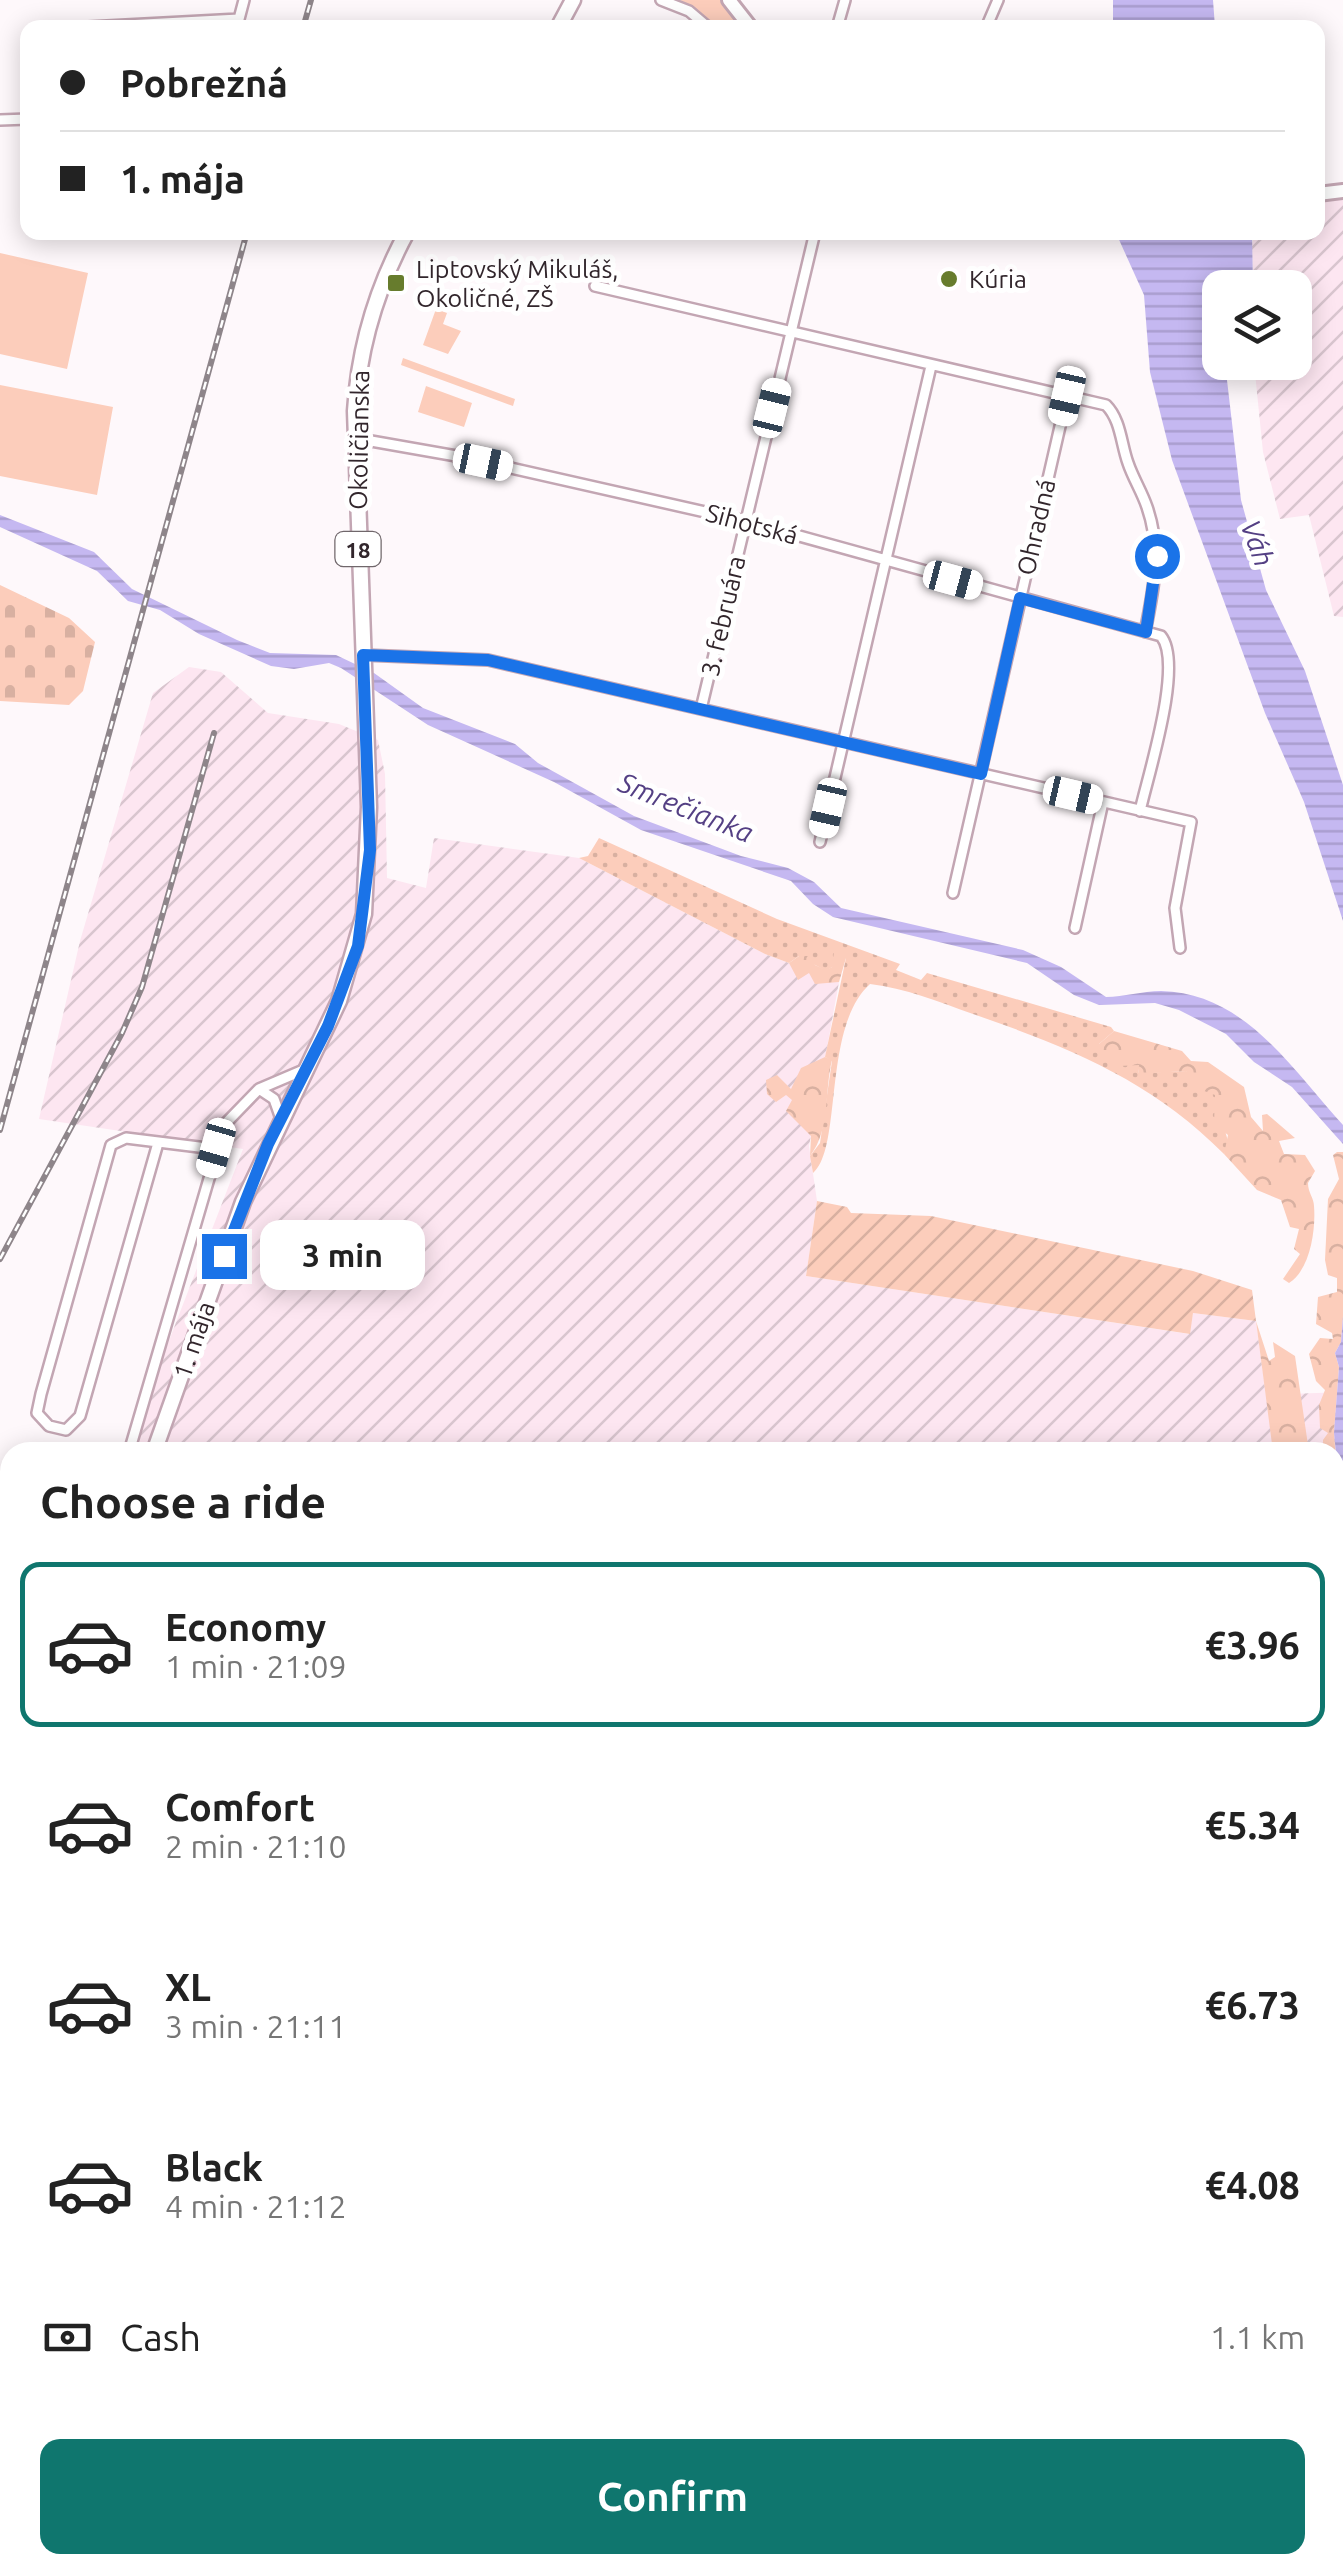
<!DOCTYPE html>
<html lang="en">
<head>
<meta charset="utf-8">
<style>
  :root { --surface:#fff; --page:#f2f2f2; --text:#222; --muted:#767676; --line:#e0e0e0; --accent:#0f766e }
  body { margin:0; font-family:Ubuntu,sans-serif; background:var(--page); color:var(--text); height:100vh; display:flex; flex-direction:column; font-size:38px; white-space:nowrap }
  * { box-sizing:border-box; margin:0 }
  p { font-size:32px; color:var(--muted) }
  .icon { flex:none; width:55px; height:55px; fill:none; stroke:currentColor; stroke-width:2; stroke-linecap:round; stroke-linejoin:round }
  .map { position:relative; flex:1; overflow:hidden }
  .panel { position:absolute; left:0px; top:1442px; width:1345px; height:1132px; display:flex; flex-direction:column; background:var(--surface); border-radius:30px 30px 0 0; box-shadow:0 5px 25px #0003 }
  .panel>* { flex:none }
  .guide { position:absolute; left:20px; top:20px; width:1305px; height:220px; border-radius:20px; box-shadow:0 5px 25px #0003; display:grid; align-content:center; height:220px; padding:0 40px; background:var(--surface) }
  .controls { position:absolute; left:1202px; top:270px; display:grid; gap:20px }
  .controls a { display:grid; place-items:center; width:110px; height:110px; border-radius:20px; background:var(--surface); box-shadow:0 5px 25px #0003; font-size:50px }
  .end { position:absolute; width:45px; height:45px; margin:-22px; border:12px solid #1a73e8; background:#fff; box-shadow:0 0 0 5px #fff }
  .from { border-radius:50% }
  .bubble { position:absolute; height:70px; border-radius:20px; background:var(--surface); box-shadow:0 5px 25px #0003; font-size:32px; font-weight:600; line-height:70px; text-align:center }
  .car { position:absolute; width:30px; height:60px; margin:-30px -15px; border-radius:12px; box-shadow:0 0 8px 2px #0007; background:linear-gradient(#fff 24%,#345 0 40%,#fff 0 76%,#345 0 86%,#fff 0) }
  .guide b { display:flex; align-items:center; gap:35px; height:95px; font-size:38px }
  .guide b+b { border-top:2px solid var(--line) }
  .guide i { width:25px; height:25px; background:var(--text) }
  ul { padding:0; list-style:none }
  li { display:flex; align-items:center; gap:30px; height:165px; margin:0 20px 15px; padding:0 20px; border:5px solid transparent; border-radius:20px }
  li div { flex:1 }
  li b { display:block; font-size:38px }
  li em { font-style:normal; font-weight:600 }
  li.selected { border-color:var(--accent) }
  li>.icon { width:90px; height:90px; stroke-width:1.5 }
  h2 { padding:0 40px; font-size:45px; line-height:120px }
  .pay { display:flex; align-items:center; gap:25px; height:110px; padding:0 40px; font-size:38px }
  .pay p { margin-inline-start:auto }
  .button { display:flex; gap:20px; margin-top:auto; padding:20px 40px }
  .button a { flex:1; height:115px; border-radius:20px; background:var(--accent); color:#fff; font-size:40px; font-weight:600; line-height:115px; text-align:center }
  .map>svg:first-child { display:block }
  .industrial { fill:url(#industrial-furrows) }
  .grass { fill:url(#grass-dots) }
  .forest { fill:url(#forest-crowns) }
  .cemetery { fill:url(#cemetery-stones) }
  .park { fill:#fccdbb }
  .garden { fill:url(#garden-furrows) }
  .water { fill:url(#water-rules) }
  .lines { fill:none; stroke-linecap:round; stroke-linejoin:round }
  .street-casing { stroke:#c3a6b3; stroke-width:14 }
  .secondary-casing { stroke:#c3a6b3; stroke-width:18 }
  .primary-casing { stroke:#c3a6b3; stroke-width:19 }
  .street { stroke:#fff; stroke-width:9 }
  .secondary { stroke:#fff; stroke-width:12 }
  .primary { stroke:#fff; stroke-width:14 }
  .rail-casing { stroke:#8e858a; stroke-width:6 }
  .rail { stroke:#fff; stroke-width:2.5; stroke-dasharray:8; stroke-linecap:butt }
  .route { stroke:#1a73e8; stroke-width:12 }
  .poi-dot { fill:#677c2d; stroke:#fff; stroke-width:4 }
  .labels { text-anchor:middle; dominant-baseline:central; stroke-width:10; stroke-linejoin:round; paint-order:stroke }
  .shield { fill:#fff; stroke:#70676b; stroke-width:2.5 }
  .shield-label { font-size:22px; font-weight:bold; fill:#32262c }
  .poi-label { font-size:25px; fill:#32262c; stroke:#fff; text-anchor:start }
  .street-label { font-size:25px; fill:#32262c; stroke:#fff }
  .water-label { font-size:28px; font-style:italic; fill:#544084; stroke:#fff }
</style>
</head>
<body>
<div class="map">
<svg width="1343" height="2574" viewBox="0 0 1343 2574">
  <defs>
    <pattern id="industrial-furrows" width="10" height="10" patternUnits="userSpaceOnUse" patternTransform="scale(2.5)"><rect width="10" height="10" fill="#fde6f1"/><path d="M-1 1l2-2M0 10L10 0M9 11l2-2" fill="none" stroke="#d9c5cf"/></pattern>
    <pattern id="grass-dots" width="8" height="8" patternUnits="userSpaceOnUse" patternTransform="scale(2.5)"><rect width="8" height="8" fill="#fccdbb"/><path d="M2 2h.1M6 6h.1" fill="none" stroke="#d8b0a1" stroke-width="1.8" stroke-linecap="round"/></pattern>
    <pattern id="forest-crowns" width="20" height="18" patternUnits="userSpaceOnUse" patternTransform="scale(2.5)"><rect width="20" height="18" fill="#fccdbb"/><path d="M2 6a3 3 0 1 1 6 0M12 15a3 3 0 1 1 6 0" fill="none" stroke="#d8b0a1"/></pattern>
    <pattern id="cemetery-stones" width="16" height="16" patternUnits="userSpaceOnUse" patternTransform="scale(2.5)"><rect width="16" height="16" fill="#fccdbb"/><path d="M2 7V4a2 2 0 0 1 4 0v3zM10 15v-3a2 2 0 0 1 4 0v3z" fill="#d8b0a1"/></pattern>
    <pattern id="garden-furrows" width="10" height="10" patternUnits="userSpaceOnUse" patternTransform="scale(2.5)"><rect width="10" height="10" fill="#fccdbb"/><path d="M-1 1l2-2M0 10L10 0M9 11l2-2" fill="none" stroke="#d8b0a1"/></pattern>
    <pattern id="water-rules" width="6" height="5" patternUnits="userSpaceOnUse" patternTransform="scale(2.5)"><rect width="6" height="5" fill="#c5b8f1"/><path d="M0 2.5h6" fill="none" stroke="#aa9ecf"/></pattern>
  </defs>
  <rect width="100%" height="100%" fill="#fef8fb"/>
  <path class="industrial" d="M 1343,189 L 1343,617 L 1334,616 L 1309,515 L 1280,519 L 1263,452 L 1254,363 L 1295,362 L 1295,288 L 1253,287 L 1252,244 L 1255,233 L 1318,232 L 1318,190 Z
    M 189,667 L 221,672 L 268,713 L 339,724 L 378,740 L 385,774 L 387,878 L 426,888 L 434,838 L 579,858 L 765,954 L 839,982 L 809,1146 L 817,1201 L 806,1276 L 1189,1334 L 1193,1313 L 1256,1321 L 1266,1395 L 1343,1392 L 1343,2550 L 1335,2548 L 1335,1452 L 126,1452 L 243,1149 L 39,1119 L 80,941 L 153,693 Z
    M 1,1550 L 10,1553 L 10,2368 L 0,2366 Z"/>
  <path class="grass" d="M 599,838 L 777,919 L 900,964 L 896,970 L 921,980 L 927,973 L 1111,1027 L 1114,1031 L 1099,1044 L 1140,1065 L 1138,1073 L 1186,1071 L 1215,1094 L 1229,1145 L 1224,1154 C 1151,1080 1068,1047 973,1014 C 939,1002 905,988 870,984 C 822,1027 843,1148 813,1173 L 810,1156 L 820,1143 L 832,1061 L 825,1057 L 846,958 L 826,971 L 799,956 L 789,963 L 765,954 L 579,858 L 588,856 Z"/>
  <path class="forest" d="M 840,950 L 846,958 L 839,982 L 815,984 L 809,973 L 798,980 L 789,963 L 799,956 L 812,956 L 815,965 L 826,970 L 832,967 L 834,952 Z
    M 1114,1031 L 1182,1051 L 1191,1061 L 1208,1062 L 1244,1087 L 1251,1117 L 1263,1131 L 1262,1115 L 1267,1114 L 1295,1138 L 1279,1141 L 1284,1154 L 1305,1155 L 1315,1171 L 1308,1183 C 1308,1193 1314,1198 1314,1206 C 1316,1230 1310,1270 1289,1283 L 1283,1279 L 1300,1254 L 1294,1249 L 1299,1229 L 1290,1227 L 1281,1200 L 1257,1190 L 1224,1154 L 1228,1135 L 1214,1124 L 1215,1095 L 1191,1086 L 1186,1071 L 1138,1074 L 1139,1065 L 1119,1066 L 1098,1053 L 1099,1044 Z
    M 825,1057 L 832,1060 C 824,1092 831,1129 810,1156 L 811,1136 L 786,1111 L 792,1100 L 786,1095 L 776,1102 L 767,1094 L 766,1080 L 777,1075 L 791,1089 L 801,1068 Z
    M 1337,1152 L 1343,1152 L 1343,1316 L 1341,1342 L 1335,1353 L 1339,1367 L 1334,1433 L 1343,1560 L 1335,1555 L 1335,1452 L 1323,1452 L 1323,1440 L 1328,1433 L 1320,1428 L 1319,1405 L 1325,1390 L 1316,1381 L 1309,1354 L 1320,1338 L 1333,1339 L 1332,1333 L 1316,1324 L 1318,1297 L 1337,1292 L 1337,1278 L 1328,1275 L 1325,1260 L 1328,1199 L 1339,1179 L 1333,1155 Z
    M 1256,1321 L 1269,1361 L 1275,1357 L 1273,1342 L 1295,1356 L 1309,1452 L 1273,1452 Z"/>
  <path class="cemetery" d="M 0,585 L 69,618 L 95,642 L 83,691 L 69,705 L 0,701 Z
    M 580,2565 L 949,2565 L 948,2574 L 579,2574 Z"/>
  <path class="park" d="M 680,0 L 720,0 L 743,27 L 712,27 L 699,11 Z
    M 0,253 L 88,273 L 67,369 L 0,354 Z
    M 436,309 L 447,313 L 443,324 L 461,331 L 448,354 L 423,345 Z
    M 403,358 L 515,399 L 513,406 L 401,365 Z
    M 0,385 L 113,407 L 97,495 L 0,476 Z
    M 426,386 L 472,403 L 464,427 L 418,412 Z"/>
  <path class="garden" d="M 817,1201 L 847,1207 L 851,1213 L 931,1216 L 1193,1271 L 1252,1290 L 1256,1321 L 1193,1313 L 1190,1334 L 806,1276 Z"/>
  <path class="water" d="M 1113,0 L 1213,0 L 1215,27 L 1113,27 Z
    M 1116,233 L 1252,233 L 1253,287 L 1220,288 L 1220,362 L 1225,363 L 1241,500 L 1266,590 L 1305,671 L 1343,785 L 1343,921 L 1304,802 L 1265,713 L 1172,460 L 1150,372 L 1144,295 Z
    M 0,515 L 94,552 L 132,589 L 237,640 L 270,653 L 336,655 L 374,673 L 423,708 L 515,744 L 538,763 L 634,816 L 741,856 L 788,868 L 814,882 L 841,908 L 1023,950 L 1061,967 L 1106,997 C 1124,997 1142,991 1161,991 C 1246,993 1292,1070 1343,1125 L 1343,1144 L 1292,1087 L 1254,1062 L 1226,1034 L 1179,1010 L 1155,1003 L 1099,1005 L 1074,995 L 1027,963 L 833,917 L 813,904 L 791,881 L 641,830 L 554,782 L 428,725 L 341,668 L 329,663 L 294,669 L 271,666 L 199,634 L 160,610 L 128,601 L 97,571 L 0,527 Z
    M 1343,1316 L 1343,1522 L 1334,1433 L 1339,1367 L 1335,1353 L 1341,1342 Z"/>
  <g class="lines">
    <defs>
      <path id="street" d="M 661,0 L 689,11 L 709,28
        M 88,27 L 239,19 L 244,0
        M 837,28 L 845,0
        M 986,28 L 998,0
        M 0,120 L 28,119
        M 595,286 L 1106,405 C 1121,420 1121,444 1128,463 C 1133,478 1142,492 1147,507 C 1162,550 1154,588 1145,632
        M 354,438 L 462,457 L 745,521 L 1161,636 C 1184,664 1148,775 1140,811
        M 363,655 L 488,660 L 1191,822 L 1175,908 L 1180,948
        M 701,709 L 815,232
        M 820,842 L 931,366
        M 953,893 L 1067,396
        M 1075,928 L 1103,802
        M 259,1089 L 274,1099 L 280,1116
        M 158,1143 L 80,1416 L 66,1430 L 49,1426 L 37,1413 L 41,1394 L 111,1145 L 126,1138 L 215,1149
        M 129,1452 L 225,1124 L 259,1089 L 306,1069
        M 0,1798 L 10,1798
        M 0,1933 L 10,1933
        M 0,2355 L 10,2357
        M 327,2565 L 383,2574
        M 284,2574 L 285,2565
        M 407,2574 L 408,2565
        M 570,2574 L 571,2565"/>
      <path id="secondary" d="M 729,0 L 751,28
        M 1318,194 L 1343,191"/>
      <path id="primary" d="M 558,28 L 573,0
        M 154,1452 L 243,1202 L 339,1001 L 364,914 L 369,807 L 355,411 C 359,346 376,289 407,232
        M 0,2217 L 10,2152
        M 0,2313 L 10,2240"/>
    </defs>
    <use href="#street" class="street-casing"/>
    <use href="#secondary" class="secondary-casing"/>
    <use href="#primary" class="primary-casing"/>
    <use href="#street" class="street"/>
    <use href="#secondary" class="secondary"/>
    <use href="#primary" class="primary"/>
    <defs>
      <path id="rail" d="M 303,28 L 311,0
        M 0,1130 L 247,232
        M 0,1259 L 122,1033 L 142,987 L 214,733"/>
    </defs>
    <use href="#rail" class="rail-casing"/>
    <use href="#rail" class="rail"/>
  </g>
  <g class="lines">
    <path class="route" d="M 224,1256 L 268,1144 L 328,1026 L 358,946 L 370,850 L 363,655 L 488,660 L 981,774 L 1020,598 L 1146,632 L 1157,556"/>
  </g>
  <g class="poi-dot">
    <circle cx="949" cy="279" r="10"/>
    <rect x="386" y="273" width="20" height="20" rx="5"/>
  </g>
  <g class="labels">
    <rect class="shield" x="335.5" y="532" width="45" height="34" rx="8"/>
    <g class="shield-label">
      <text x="358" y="549">18</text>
    </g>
    <g class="poi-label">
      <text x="416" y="269">Liptovský Mikuláš,<tspan x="416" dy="29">Okoličné, ZŠ</tspan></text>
      <text x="969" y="279">Kúria</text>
    </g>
    <g class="street-label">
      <text transform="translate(359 440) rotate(-89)">Okoličianska</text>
      <text transform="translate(752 524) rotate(15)">Sihotská</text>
      <text transform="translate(1036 527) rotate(-77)">Ohradná</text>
      <text transform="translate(723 616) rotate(-77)">3. februára</text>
      <text transform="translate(194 1340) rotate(-71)">1. mája</text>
    </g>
    <g class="water-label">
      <text transform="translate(1258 543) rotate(70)">Váh</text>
      <text transform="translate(686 807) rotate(22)">Smrečianka</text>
    </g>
  </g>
</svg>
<div class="controls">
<a><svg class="icon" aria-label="layers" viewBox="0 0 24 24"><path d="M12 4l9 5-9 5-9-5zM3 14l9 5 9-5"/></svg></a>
</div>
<i class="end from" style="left:1157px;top:556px"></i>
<i class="end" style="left:224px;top:1256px"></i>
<div class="bubble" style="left:260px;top:1220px;width:165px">3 min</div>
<i class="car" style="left:1067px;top:396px;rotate:193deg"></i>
<i class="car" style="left:772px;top:408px;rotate:14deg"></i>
<i class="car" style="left:483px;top:462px;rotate:102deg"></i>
<i class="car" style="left:953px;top:580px;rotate:105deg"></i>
<i class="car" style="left:1073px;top:795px;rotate:103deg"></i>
<i class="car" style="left:828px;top:808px;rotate:193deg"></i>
<i class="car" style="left:216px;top:1148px;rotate:196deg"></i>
<div class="guide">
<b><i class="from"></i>Pobrežná</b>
<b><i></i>1. mája</b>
</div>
<section class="panel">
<h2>Choose a ride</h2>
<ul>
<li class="selected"><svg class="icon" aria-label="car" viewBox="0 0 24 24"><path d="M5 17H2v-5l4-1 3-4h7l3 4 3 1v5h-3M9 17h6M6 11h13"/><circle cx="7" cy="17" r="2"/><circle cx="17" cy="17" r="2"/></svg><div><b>Economy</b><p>1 min · 21:09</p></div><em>€3.96</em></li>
<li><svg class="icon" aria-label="car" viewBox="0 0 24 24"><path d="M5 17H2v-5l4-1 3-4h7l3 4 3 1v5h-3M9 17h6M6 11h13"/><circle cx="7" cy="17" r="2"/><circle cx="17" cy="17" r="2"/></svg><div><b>Comfort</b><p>2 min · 21:10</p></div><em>€5.34</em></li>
<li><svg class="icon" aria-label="car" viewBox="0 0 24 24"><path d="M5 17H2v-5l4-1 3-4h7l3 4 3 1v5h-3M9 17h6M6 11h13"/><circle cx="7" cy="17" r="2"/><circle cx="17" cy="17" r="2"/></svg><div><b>XL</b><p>3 min · 21:11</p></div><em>€6.73</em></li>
<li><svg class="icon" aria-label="car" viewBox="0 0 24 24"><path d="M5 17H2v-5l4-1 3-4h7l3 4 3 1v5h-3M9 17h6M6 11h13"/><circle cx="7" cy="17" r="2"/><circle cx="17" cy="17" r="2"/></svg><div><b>Black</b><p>4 min · 21:12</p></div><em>€4.08</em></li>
</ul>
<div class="pay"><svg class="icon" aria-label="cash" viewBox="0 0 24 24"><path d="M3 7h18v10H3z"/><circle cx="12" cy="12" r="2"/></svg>Cash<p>1.1 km</p></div>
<div class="button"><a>Confirm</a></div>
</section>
</div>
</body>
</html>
